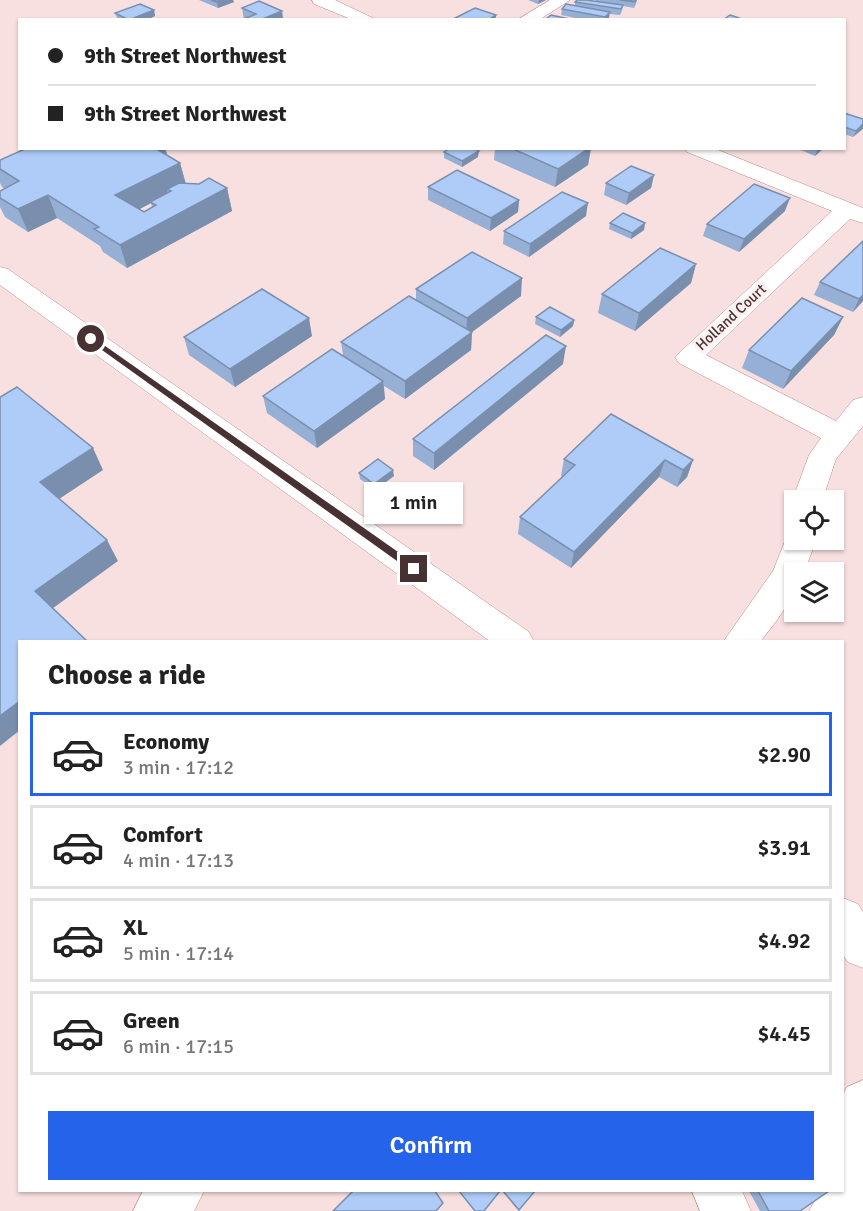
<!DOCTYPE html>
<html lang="en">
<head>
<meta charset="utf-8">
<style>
  :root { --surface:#fff; --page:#f6f6f6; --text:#222; --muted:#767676; --line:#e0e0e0; --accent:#2563eb }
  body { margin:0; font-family:Signika,sans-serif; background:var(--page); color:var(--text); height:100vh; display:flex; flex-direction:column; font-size:22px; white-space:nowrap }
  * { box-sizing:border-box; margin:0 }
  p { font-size:20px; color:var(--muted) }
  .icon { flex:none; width:33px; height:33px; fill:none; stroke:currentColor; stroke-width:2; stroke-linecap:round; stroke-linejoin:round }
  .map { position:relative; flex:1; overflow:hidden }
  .side { position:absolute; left:18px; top:640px; width:826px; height:552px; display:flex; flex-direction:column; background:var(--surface); border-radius:0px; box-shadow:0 2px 4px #0004 }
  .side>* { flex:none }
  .guide { position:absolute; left:18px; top:18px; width:828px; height:132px; border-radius:0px; box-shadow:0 2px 4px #0004; display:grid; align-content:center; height:132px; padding:0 30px; background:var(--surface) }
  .tools { position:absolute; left:784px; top:490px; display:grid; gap:12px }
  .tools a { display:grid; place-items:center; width:60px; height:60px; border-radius:0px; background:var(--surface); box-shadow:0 2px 4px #0004; font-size:30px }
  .end { position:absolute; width:27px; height:27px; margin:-14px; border:8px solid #483132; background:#fff; box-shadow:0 0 0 3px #fff }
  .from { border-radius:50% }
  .bubble { position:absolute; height:42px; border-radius:0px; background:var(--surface); box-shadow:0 2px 4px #0004; font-size:20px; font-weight:600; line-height:42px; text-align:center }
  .guide b { display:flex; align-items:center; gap:21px; height:57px; font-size:22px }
  .guide b+b { border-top:2px solid var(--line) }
  .guide i { width:15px; height:15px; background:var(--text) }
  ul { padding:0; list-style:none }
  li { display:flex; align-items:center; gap:18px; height:84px; margin:0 12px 9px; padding:0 18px; border:3px solid var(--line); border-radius:0px }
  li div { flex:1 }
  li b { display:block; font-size:22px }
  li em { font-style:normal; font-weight:600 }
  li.on { border-color:var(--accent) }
  li>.icon { width:54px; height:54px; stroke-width:1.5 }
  h2 { padding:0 30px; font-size:27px; line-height:72px }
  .cta { display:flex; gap:12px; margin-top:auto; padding:12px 30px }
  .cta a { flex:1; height:69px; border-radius:0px; background:var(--accent); color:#fff; font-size:24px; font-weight:600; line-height:69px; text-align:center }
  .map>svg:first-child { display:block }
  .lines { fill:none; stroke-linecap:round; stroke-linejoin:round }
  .minor-casing { stroke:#bf888a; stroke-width:1 }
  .minor { fill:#fff; fill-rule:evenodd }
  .wall { fill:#96afd4; fill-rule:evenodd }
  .shaded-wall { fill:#7a8fad }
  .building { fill:#aeccf7; stroke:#7a8fad; stroke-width:1.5 }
  .route { fill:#483132 }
  .labels { text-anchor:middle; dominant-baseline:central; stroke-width:6; stroke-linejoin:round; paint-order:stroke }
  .far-street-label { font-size:15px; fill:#483132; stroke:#fdf1f1 }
</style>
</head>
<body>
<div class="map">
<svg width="863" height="1211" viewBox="0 0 863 1211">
  <rect width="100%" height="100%" fill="#f9e0e0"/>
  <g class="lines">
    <defs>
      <path id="minor" d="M 312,0 L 335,0 L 377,20 L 353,20 L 314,4 Z
        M 550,0 L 570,0 L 539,20 L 517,20 Z
        M 684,148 L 713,148 L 863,208 L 863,223 L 850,219 L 706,355 L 836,421 L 853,400 L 863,397 L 863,426 L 836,459 L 822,501 L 795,501 L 795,507 L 792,501 L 809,455 L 821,438 L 679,363 L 675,357 L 832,211 L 687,152 Z
        M 0,267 L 8,269 L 529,632 L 534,642 L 491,642 L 0,285 Z
        M 795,529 L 795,540 L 816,540 L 804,573 L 795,573 C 795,601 777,620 760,642 L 723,642 L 773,571 L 789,531 Z
        M 843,898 L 858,904 L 863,912 L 863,968 L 848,962 L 843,955 Z
        M 863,1080 L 863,1211 L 809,1211 L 820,1191 L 843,1191 L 843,1095 L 847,1087 Z
        M 143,1191 L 204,1191 L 194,1211 L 133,1211 Z
        M 692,1191 L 742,1191 L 751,1211 L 700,1211 Z"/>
    </defs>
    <use href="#minor" class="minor-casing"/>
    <use href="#minor" class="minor"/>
  </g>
  <path class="wall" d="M 199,0 L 233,0 L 234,2 L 218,8 Z
    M 528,0 L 546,0 L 538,4 Z
    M 596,0 L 637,0 L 636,4 L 634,8 L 623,6 L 622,11 L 620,15 L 609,14 L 607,20 L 585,20 L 561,15 L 562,9 L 575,5 L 575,2 L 595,1 Z
    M 242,8 L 282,11 L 283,20 L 244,20 Z
    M 154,10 L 155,16 L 146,20 L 118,20 L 115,13 Z
    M 844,113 L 863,119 L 853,137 L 844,134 Z
    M 27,148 L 165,148 L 167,155 L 180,163 L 186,184 L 227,188 L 232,211 L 127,268 L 103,252 L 100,246 L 57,218 L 28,232 L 5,217 L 0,207 L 0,191 L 5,189 L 2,187 L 0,183 L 0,160 ZM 151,203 L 152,207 L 144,212 L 139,209 Z
    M 495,148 L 591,148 L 588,165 L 555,187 L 494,160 Z
    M 796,148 L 824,148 L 815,156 Z
    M 444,152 L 478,157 L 462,167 L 444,158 Z
    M 654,175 L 651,188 L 626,205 L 604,195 L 606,183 Z
    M 428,187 L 519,200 L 518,212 L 490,231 L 428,200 Z
    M 785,211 L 739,252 L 703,236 L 707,224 Z
    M 586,216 L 529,257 L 503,244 L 504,231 Z
    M 610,223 L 645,223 L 644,230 L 631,239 L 609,229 Z
    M 696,264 L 691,283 L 635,331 L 598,313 L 602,294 Z
    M 820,282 L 863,301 L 853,312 L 814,295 Z
    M 416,289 L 521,296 L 472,332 L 471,350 L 405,399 L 384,386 L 385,399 L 317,448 L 267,413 L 263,396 L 343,355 L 341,342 L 416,300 Z
    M 536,317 L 574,320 L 573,326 L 560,337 L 535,324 Z
    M 843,317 L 834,335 L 783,389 L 742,368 L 749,350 Z
    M 312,336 L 235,387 L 189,355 L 184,337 Z
    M 563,364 L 434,470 L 413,456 L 413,439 Z
    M 564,459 L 693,460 L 687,477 L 677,487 L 659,477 L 571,568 L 518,534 L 520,517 L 563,477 L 561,476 Z
    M 359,473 L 394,476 L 375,490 L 360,479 Z
    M 502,1191 L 535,1191 L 519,1210 L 517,1209 Z
    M 749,1191 L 829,1191 L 800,1211 L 760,1211 Z"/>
  <path class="shaded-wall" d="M 222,0 L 233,0 L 234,2 L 218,8 L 217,2 Z
    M 539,0 L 546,0 L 538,4 Z
    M 154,10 L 155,16 L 146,20 L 129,20 Z
    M 282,11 L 283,20 L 260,20 Z
    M 610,12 L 609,18 L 607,20 L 605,20 L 605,17 Z
    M 496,15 L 496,20 L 488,20 Z
    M 863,124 L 863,129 L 853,137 L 856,131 Z
    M 150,148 L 165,148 L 169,161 Z
    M 589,148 L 591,148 L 588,165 L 555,187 L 558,169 Z
    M 818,148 L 824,148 L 815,156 Z
    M 479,151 L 478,157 L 462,167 L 462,161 Z
    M 180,163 L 186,185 L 171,191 L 167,189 L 168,194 L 123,218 L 115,195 Z
    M 654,175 L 651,188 L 626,205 L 629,193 Z
    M 227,188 L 232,211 L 127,268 L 120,245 Z
    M 48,195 L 57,218 L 28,232 L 18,209 Z
    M 790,198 L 785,211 L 739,252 L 744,239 Z
    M 519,200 L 518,212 L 490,231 L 491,218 Z
    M 588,203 L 586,216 L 529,257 L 530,244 Z
    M 645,223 L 644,230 L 631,239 L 632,233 Z
    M 696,264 L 691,283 L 635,331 L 639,313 Z
    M 522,278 L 521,296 L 472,332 L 471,350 L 405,399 L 405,381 L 466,336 L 467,318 Z
    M 863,295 L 863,301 L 853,312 L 859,299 Z
    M 843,317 L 834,335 L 783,389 L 791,371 Z
    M 309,318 L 312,336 L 235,387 L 230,369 Z
    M 574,320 L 573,326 L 560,337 L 561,330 Z
    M 566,346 L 563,364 L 434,470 L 434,453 Z
    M 383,381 L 385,399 L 317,448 L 314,431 Z
    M 93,448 L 103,470 L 53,503 L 40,482 Z
    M 665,460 L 659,477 L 571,568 L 574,552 Z
    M 693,460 L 687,477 L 677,487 L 683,470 Z
    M 393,470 L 394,476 L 375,490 L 374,484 Z
    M 107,540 L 118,561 L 49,611 L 35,591 Z
    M 20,701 L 20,730 L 0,746 L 0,716 Z"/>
  <path class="building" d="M 211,0 L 222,0 L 217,2 Z
    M 577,0 L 586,0 L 623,5 L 621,9 L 575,2 Z
    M 620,0 L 636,0 L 635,2 Z
    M 259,1 L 282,11 L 260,20 L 244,19 L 256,14 L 242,8 Z
    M 140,4 L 154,10 L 129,20 L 115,13 Z
    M 566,4 L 610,12 L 605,17 L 562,9 Z
    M 475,8 L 496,15 L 488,20 L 476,19 L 474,20 L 459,20 L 455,18 Z
    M 551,15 L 574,20 L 551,20 L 546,19 Z
    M 730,15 L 745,20 L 723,20 Z
    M 844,113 L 863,119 L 863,124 L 856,131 L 844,127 Z
    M 27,148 L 155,148 L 180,163 L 115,195 L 144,212 L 156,205 L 150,202 L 171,191 L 167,189 L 179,183 L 199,184 L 209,178 L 227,188 L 120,245 L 94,229 L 99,227 L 48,195 L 18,209 L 0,198 L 0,191 L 19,181 L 0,169 L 0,160 Z
    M 450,148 L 473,148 L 479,151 L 462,161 L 444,152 Z
    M 511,148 L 589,148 L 558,169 Z
    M 631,166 L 654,175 L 629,193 L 606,183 Z
    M 457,170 L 519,200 L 491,218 L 428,187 Z
    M 754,184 L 790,198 L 744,239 L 707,224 Z
    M 562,192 L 588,203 L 530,244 L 504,231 Z
    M 623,213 L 645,223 L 632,233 L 610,223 Z
    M 863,241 L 863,295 L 859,299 L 820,282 Z
    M 660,248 L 696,264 L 639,313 L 602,294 Z
    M 472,252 L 522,278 L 467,318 L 416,289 Z
    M 262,289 L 309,318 L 230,369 L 184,337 Z
    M 409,296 L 472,332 L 405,381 L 341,342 Z
    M 802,298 L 843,317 L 791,371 L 749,350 Z
    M 550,307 L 574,320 L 561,330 L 536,317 Z
    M 546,335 L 566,346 L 434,453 L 413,439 Z
    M 332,349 L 383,381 L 314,431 L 263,396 Z
    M 17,387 L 93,448 L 40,482 L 107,540 L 35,591 L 88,642 L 20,642 L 20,701 L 0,716 L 0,397 Z
    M 611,414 L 693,460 L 683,470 L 665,460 L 574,552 L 520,517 L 575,465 L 564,459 Z
    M 378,459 L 393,470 L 374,484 L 359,473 Z
    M 353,1191 L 435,1191 L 443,1203 L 436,1211 L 333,1211 Z
    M 459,1191 L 500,1191 L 484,1211 L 475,1211 Z
    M 503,1191 L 535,1191 L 519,1210 Z
    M 758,1191 L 829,1191 L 800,1211 L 769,1211 Z"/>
  <path class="route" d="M 91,336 L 418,566 L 418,571 L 411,571 L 88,340 Z"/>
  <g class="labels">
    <g class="far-street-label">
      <text transform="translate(731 317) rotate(-43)">Holland Court</text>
    </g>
  </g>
</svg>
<div class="tools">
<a><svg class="icon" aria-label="locate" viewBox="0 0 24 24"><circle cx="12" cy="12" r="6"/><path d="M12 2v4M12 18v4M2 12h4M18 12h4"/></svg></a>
<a><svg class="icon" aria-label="layers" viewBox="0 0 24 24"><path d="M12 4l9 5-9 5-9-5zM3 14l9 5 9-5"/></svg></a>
</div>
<i class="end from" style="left:91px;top:339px"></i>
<i class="end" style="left:414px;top:569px"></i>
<div class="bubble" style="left:364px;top:482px;width:99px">1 min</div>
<div class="guide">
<b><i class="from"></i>9th Street Northwest</b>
<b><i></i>9th Street Northwest</b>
</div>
<section class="side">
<h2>Choose a ride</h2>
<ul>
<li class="on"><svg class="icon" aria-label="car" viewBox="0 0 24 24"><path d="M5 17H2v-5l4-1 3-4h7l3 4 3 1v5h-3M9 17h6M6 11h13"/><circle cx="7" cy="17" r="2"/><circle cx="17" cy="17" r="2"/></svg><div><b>Economy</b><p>3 min · 17:12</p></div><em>$2.90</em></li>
<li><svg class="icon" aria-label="car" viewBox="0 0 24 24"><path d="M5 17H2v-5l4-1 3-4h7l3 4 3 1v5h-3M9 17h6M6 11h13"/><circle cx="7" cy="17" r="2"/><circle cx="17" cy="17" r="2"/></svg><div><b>Comfort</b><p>4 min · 17:13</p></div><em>$3.91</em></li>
<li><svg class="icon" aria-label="car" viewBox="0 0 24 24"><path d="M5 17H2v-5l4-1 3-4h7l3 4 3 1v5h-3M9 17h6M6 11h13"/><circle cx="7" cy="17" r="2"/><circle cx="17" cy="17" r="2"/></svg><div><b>XL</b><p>5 min · 17:14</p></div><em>$4.92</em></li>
<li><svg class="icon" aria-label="car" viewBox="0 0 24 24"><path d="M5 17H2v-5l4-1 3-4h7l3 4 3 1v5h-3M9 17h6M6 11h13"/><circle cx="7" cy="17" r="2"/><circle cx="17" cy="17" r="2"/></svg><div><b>Green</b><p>6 min · 17:15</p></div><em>$4.45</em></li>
</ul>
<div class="cta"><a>Confirm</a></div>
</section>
</div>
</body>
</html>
